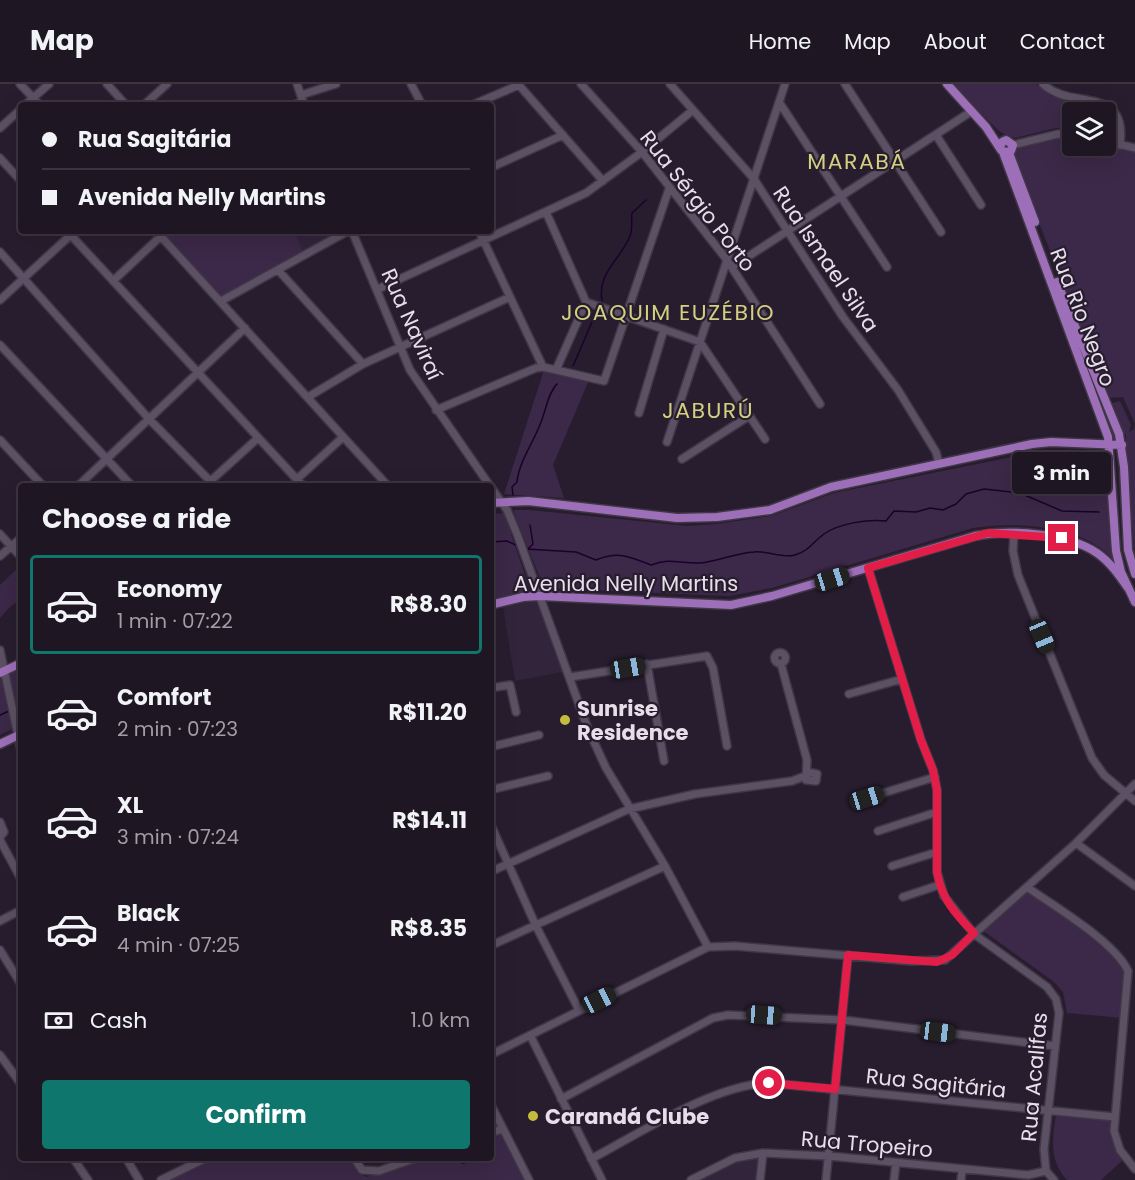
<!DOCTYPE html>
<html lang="en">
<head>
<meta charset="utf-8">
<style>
  :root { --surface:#1e1622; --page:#2b232f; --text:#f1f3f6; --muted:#a19fa5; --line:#3c3540; --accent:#0f766e }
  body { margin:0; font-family:Poppins,sans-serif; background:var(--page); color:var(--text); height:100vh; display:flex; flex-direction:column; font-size:22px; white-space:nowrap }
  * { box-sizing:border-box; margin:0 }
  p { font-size:20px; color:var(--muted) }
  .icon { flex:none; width:33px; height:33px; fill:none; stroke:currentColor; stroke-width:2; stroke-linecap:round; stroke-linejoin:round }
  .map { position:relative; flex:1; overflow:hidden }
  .side { position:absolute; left:18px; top:399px; width:476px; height:678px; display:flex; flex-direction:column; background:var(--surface); border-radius:6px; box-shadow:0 6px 24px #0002,0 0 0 2px var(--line) }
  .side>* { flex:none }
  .banner { position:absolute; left:18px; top:18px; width:476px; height:132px; border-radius:6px; box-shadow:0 6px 24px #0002,0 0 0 2px var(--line); display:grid; align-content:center; height:132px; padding:0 24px; background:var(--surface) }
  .controls { position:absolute; left:1062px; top:18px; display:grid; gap:12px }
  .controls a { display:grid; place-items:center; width:54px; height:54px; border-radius:6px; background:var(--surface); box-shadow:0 6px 24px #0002,0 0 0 2px var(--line); font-size:30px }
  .end { position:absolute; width:27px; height:27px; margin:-14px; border:8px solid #e11d48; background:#fff; box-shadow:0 0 0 3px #fff }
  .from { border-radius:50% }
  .bubble { position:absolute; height:42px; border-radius:6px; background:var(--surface); box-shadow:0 6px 24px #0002,0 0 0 2px var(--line); font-size:20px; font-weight:700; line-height:42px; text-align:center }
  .car { position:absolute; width:18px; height:36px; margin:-18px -9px; border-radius:8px; box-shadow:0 0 4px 2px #0007; background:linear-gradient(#222 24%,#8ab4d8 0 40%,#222 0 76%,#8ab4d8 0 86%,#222 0) }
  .banner b { display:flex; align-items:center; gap:21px; height:57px; font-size:22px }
  .banner b+b { border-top:2px solid var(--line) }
  .banner i { width:15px; height:15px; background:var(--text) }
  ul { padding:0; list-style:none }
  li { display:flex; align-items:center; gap:18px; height:99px; margin:0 12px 9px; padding:0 12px; border:3px solid transparent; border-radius:6px }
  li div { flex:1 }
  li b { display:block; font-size:22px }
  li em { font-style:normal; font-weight:700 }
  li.active { border-color:var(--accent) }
  li>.icon { width:54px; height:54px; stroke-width:1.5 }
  h2 { padding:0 24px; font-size:27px; line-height:72px }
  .pay { display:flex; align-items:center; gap:15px; height:66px; padding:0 24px; font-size:22px }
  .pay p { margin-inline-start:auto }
  .primary-button { display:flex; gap:12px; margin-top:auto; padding:12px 24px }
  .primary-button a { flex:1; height:69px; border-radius:6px; background:var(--accent); color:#fff; font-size:24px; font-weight:700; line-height:69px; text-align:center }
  header { display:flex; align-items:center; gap:36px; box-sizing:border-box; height:84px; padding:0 30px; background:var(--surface); border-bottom:2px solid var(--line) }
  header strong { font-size:28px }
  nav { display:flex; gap:33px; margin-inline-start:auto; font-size:21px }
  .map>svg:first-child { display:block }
  .built { fill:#32243b }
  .green { fill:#3c2848 }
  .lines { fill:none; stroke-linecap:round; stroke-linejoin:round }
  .stream { stroke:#1c002b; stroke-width:1.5 }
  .minor-casing { stroke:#403745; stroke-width:10 }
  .major-casing { stroke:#403745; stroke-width:11 }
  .minor { stroke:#5c5064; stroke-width:7 }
  .major { stroke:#9d6fb9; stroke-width:8 }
  .route { stroke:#e11d48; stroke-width:8 }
  .poi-dot { fill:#c5bc3d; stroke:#281d2e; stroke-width:2 }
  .labels { text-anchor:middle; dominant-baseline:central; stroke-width:4.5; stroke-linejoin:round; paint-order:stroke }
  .street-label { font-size:21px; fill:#e6dfea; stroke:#281d2e }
  .poi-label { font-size:21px; font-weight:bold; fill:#e6dfea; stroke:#281d2e; text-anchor:start }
  .neighbourhood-label { font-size:22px; letter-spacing:1.5px; fill:#d4d081; stroke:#281d2e }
</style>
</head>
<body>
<header>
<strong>Map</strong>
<nav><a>Home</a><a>Map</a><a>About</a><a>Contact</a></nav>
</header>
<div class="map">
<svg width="1135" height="1096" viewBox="0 0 1135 1096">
  <rect width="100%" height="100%" fill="#281d2e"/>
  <path class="built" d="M 294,147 L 341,147 L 304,169 Z
    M 540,512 L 567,587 L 515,597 L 502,517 Z
    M 763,1070 L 758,1096 L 694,1096 L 724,1080 Z"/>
  <path class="green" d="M 951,0 C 967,0 1025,0 1035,0 C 1042,2 1046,10 1054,13 C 1071,19 1118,15 1111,45 L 1106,49 L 1106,28 L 1072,28 L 1072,45 L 1056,44 L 1015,54 L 1008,52 L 998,46 Z
    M 1057,52 L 1072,53 L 1072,62 L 1106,60 L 1135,67 L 1135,471 L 1126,383 L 1126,350 L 1112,355 L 1070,239 L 1104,321 L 1120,317 L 1131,341 L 1129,348 L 1134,345 L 1135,340 L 1123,313 L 1108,314 L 1012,70 L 1019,64 Z
    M 159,147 L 294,147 L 304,169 L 221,213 Z
    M 544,286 L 589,296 L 553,381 L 564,414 L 504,410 Z
    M 1107,368 L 1114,478 C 1090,441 1013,437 973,444 L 772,504 L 729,512 L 544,504 L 514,429 L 514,426 L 530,426 L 687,442 L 716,440 L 771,432 L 834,409 L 997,376 L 1033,369 Z
    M 504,429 L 530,506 L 491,516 L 491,430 Z
    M 20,482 L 21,516 L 11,522 L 0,534 L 0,501 Z
    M 21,583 L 21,645 L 16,647 L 12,637 L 11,646 L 0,651 L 0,593 Z
    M 1028,806 C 1047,820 1121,868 1125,887 C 1128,901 1124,920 1123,934 L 1067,929 L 1063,908 L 1054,898 L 982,846 Z
    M 1056,1031 L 1113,1035 L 1113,1057 L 1124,1075 L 1101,1096 L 1067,1096 C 1049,1077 1052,1055 1056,1031 Z
    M 500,1047 L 525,1096 L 169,1096 L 212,1074 L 350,1074 L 359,1090 L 367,1093 L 423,1074 L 490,1074 L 491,1050 Z"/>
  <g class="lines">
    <path class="stream" d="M 602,216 C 597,189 621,175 630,152 C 633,145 631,136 632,129 L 646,116
      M 573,282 L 595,231
      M 513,411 L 512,403 L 517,398 C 519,377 534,358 541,338 C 546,326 548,309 557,300
      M 490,458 L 507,457 L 518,462
      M 526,465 L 576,468 L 596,476 C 618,467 629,472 651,481 C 670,473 680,480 700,479 C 718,477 736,469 754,468 C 767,466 781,475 795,471 C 809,467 814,457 824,450 C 840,439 868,435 886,437 L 894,427 L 916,428 L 930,424 L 943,426 L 956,420 L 966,410 L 984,405 L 1020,409 L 1062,427 L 1099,428
      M 528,465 L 533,460 L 530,441
      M 0,631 L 9,627
      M 466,1074 L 462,1079 L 469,1078 L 471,1074"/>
    <defs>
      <path id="minor" d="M 20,0 L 40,21
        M 107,0 L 126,21
        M 297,0 L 304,21
        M 411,0 L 422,21
        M 518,0 L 603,97
        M 581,0 L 642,68 L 727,176 L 820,320
        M 670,0 L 754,95 L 843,233 L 898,306 L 936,368 L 939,379
        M 845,0 L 941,148
        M 1043,0 C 1071,27 1128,0 1120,61
        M 301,11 L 336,0
        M 779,18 L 887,183
        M 25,21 L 49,0
        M 144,21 L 167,0
        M 294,21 L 303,17
        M 472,21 L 519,1
        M 0,44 L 21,25
        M 936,51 L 981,121
        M 1106,57 L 1135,64
        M 1013,61 L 1058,50 L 1072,51
        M 0,74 L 21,97
        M 490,84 L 563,51
        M 546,128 L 586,218
        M 67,147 L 303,402
        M 156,147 L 388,402
        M 352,147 L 410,286 L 490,402
        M 479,147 L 543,283
        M 0,168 L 150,336 L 215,402
        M 732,183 L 972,27
        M 279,187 L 363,280
        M 113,197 L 161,152
        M 378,205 L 586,109 L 642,68 L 693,26
        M 0,216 L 75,147
        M 221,217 L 348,147
        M 586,218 L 700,258 L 765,355
        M 0,261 L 132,402
        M 556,286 L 586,218
        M 308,313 L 363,280 L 510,213
        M 436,326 L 536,284 L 543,283 L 604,297 L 669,105
        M 639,329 L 664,245
        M 0,356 L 43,402
        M 667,358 L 785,0
        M 682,375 L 749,332
        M 297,395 L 342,354
        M 78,402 L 245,244
        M 205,402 L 258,354
        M 490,402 L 507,426 L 517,450 L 588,645 L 606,684 L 665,782 L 708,863
        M 1014,449 L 1013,467 L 1018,491 L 1092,674 L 1104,691 L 1135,717
        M 0,450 L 21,473
        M 0,472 L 21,454
        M 868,484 L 921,656 L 933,686 L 937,706 L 937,788 L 944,812 L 974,850 L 1047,903 L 1056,915 L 1059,929 L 1044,1065 L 1046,1087 L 1054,1096
        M 0,566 L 21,666
        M774.5 574a5.5 5.5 0 1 1 11 0a5.5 5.5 0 1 1-11 0Z
        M 647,580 L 664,677
        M 781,580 L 807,676 L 806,696 L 816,697 L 817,690 L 807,688
        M 570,593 L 707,572 L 713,584 L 727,662
        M 490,604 L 510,601 L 516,628
        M 849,610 L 902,595
        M 490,663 L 539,651
        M 490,706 L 548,692
        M 867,714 L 935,693
        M 0,738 L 4,748 L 0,753
        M 490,739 L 536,842 L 579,926
        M 878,747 L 937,728
        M 0,756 L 21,795
        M 1076,759 L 1135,802
        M 892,782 L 937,768
        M 490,788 L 629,725 L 695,710 L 792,697 L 805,692
        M 1027,803 C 1055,823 1115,858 1128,887 L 1114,1047 L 1120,1066 L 1135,1085
        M 903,813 L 939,801
        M 0,837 L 21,826
        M 490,862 L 665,782
        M 0,866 L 21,900
        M 530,951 L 602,1096
        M 0,971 L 21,1000
        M 490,971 L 708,863 L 735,862 L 911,877 L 945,876 L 1076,759 L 1135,700
        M 561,1015 L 713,934 L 728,931 L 843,936 L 1055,962
        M 490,1019 L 529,1096
        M 490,1049 L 503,1045
        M 73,1074 L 88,1096
        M 126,1074 L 139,1096
        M 354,1074 L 362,1086 L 379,1087 L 416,1074
        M 591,1075 C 640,1049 715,1000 769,999 L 1115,1033
        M 161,1096 L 206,1074
        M 691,1096 L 735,1074 L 763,1069 L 829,1072 L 1028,1091 L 1046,1087
        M 760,1096 L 763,1069
        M 826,1096 L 848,871
        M 894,1096 L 896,1079
        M 961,1096 L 962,1086"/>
      <path id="major" d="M 947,0 L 986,43 L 1001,66 L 1003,68 L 1011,67 L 1013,61 L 1006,56 L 1002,58 L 1000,64
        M 1003,68 L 1108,353 L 1116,467 L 1121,488 L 1135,518
        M 1009,69 L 1035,138
        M 1057,198 L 1119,350 L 1124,383 L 1128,466 L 1135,490
        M 490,419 L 528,417 L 677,434 L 717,433 L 770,426 L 831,403 L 1032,360 L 1051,358 L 1122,361
        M 490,521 L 523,513 L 540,512 L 731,521 L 772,512 L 975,452 C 1009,445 1068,449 1097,469 C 1110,478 1119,491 1128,504
        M 0,589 L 21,579
        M 0,660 L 21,650"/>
    </defs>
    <use href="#minor" class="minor-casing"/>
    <use href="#major" class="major-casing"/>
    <use href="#minor" class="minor"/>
    <use href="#major" class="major"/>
  </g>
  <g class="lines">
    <path class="route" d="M 769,999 L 835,1005 L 848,871 L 937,878 L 952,871 L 974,849 C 956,831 941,814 937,788 L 937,706 L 933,686 L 921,656 L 868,484 L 988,449 L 1062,454"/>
  </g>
  <g class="poi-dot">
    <circle cx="565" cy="636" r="6"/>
    <circle cx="533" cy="1032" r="6"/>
  </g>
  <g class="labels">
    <g class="street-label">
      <text transform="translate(698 117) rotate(52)">Rua Sérgio Porto</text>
      <text transform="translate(826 175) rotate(56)">Rua Ismael Silva</text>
      <text transform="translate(1083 233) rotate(69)">Rua Rio Negro</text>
      <text transform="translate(412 240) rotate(66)">Rua Naviraí</text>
      <text x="626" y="499">Avenida Nelly Martins</text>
      <text transform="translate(1034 993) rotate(-85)">Rua Acalifas</text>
      <text transform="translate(936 999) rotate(6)">Rua Sagitária</text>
      <text transform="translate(867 1060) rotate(5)">Rua Tropeiro</text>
    </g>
    <g class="poi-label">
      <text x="577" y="624">Sunrise<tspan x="577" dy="24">Residence</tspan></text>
      <text x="545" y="1032">Carandá Clube</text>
    </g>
    <g class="neighbourhood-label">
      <text x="857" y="77">MARABÁ</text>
      <text x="668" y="228">JOAQUIM EUZÉBIO</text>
      <text x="708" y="326">JABURÚ</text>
    </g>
  </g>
</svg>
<div class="controls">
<a><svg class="icon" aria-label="layers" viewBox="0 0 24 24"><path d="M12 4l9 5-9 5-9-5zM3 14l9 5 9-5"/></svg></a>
</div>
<i class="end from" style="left:769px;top:999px"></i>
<i class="end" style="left:1062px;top:454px"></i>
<div class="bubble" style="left:1012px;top:368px;width:99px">3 min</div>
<i class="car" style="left:832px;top:495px;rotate:73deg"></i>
<i class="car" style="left:1042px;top:552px;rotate:157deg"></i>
<i class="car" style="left:628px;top:584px;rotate:81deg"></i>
<i class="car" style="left:867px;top:714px;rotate:73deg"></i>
<i class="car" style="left:599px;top:916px;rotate:64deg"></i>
<i class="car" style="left:764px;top:931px;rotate:94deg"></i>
<i class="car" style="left:938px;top:948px;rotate:97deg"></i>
<div class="banner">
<b><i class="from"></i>Rua Sagitária</b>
<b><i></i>Avenida Nelly Martins</b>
</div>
<section class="side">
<h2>Choose a ride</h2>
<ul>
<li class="active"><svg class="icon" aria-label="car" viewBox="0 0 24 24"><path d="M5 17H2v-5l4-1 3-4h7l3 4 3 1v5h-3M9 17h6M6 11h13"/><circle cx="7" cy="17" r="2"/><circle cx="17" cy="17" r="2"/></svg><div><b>Economy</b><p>1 min · 07:22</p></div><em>R$8.30</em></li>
<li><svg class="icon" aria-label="car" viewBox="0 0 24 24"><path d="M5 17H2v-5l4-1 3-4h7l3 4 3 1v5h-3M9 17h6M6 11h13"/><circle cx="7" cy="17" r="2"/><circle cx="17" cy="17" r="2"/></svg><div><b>Comfort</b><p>2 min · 07:23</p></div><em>R$11.20</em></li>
<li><svg class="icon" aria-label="car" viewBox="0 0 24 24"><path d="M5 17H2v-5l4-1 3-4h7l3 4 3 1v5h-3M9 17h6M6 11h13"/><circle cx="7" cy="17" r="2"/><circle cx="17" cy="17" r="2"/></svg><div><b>XL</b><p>3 min · 07:24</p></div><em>R$14.11</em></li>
<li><svg class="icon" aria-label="car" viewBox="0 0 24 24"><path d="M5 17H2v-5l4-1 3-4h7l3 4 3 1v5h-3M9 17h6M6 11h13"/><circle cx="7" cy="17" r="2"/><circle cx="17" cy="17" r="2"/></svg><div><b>Black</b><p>4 min · 07:25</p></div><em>R$8.35</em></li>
</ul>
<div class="pay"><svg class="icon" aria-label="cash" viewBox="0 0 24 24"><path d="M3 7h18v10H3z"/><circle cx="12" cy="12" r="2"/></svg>Cash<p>1.0 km</p></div>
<div class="primary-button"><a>Confirm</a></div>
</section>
</div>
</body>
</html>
